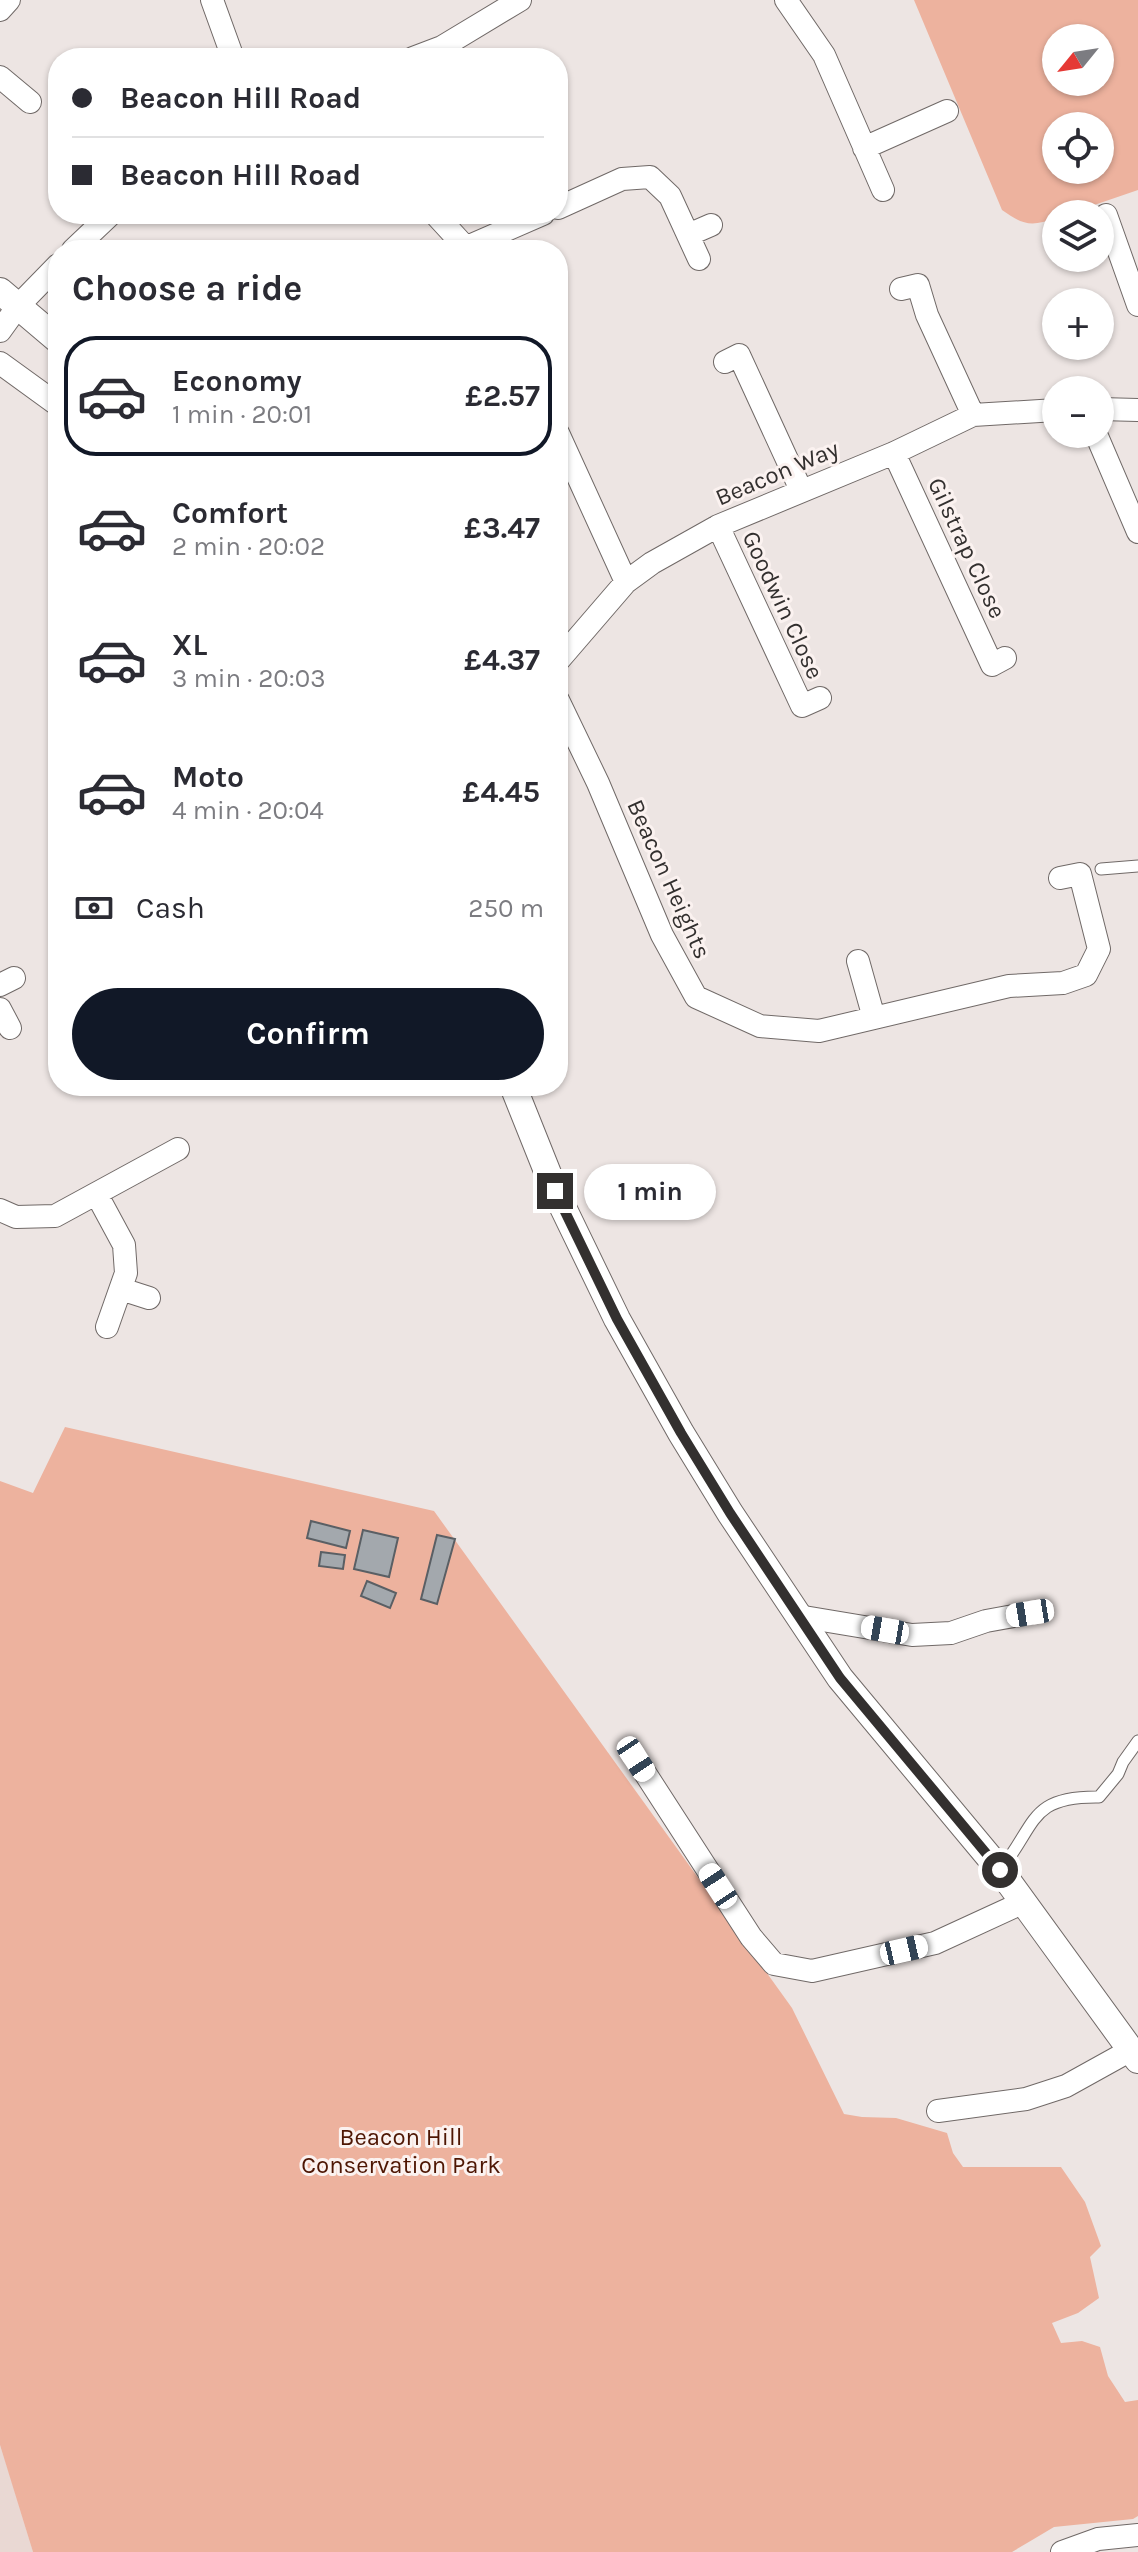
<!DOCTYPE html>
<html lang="en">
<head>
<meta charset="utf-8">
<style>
  :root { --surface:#fff; --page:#f7f7f7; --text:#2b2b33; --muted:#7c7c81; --line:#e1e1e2; --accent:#111827 }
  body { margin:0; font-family:Karla,sans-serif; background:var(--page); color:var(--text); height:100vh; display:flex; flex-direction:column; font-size:30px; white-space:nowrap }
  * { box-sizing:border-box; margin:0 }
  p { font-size:26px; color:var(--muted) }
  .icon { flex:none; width:44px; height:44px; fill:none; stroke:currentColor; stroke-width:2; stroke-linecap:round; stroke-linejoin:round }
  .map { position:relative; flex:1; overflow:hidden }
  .side { position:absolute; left:48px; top:240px; width:520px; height:856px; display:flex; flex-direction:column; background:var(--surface); border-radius:32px; box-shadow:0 2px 6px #0004 }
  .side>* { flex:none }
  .banner { position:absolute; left:48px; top:48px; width:520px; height:176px; border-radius:32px; box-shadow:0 2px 6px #0004; display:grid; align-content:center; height:176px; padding:0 24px; background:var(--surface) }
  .needle { width:52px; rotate:240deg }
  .controls { position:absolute; left:1042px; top:24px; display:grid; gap:16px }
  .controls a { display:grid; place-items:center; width:72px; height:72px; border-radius:50%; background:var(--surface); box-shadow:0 2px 6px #0004; font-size:40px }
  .end { position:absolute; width:36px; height:36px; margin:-18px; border:10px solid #33302f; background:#fff; box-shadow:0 0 0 4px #fff }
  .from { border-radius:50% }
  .bubble { position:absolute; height:56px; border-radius:28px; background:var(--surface); box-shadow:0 2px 6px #0004; font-size:26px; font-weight:700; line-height:56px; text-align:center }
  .car { position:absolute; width:24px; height:48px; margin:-24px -12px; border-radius:10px; box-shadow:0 0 6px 2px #0007; background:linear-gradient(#fff 24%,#345 0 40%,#fff 0 76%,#345 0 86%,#fff 0) }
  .banner b { display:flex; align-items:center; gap:28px; height:76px; font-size:30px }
  .banner b+b { border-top:2px solid var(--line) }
  .banner i { width:20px; height:20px; background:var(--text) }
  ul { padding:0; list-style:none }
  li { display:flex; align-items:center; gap:24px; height:120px; margin:0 16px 12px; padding:0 8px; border:4px solid transparent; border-radius:32px }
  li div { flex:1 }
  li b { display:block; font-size:30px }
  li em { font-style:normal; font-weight:700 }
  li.selected { border-color:var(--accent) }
  li>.icon { width:72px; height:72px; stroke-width:1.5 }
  h2 { padding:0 24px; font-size:36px; line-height:96px }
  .pay { display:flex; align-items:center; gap:20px; height:88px; padding:0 24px; font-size:30px }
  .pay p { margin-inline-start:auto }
  .cta { display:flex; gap:16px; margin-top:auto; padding:16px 24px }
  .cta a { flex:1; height:92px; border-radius:48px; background:var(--accent); color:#fff; font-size:32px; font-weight:700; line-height:92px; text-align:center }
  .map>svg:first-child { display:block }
  .built { fill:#e9d8d3 }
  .green { fill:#edb29e; fill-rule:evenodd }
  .building { fill:#a3a8ad; stroke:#5a5f64; stroke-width:2 }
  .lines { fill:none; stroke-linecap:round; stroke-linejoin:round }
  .service-casing { stroke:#706967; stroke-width:13 }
  .minor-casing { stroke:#706967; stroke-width:24 }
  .tertiary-casing { stroke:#706967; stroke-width:28 }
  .service { stroke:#fff; stroke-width:11 }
  .minor { stroke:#fff; stroke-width:22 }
  .tertiary { stroke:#fff; stroke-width:26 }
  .route { stroke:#33302f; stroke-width:10 }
  .labels { text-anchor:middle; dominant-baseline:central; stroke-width:6; stroke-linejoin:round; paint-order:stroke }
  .street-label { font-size:24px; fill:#33302f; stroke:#fbf2f0 }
  .park-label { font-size:24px; fill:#4e1603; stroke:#fbf2f0 }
</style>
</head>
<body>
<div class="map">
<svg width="1138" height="2552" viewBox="0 0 1138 2552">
  <rect width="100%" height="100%" fill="#ede5e3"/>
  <path class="built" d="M 0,2445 L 10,2476 L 33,2552 L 0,2552 Z"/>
  <path class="green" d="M 914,0 L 1138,0 L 1138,190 L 1068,214 L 1056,214 L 1056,218 C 1031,227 1023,225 1002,210 ZM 1056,38 L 1100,38 L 1100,82 L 1056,82 ZM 1056,126 L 1100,126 L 1100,170 L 1056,170 Z
    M 65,1427 L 434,1511 L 792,2008 L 844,2114 L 862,2117 L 896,2118 L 947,2133 L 953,2153 L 963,2167 L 1061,2167 L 1085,2202 L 1101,2246 L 1090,2257 L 1099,2298 L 1078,2313 L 1052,2323 L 1061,2343 L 1082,2341 L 1100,2347 L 1108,2376 L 1125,2402 L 1138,2400 L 1138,2516 L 1133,2519 L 1054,2527 L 1012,2552 L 33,2552 L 0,2445 L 0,1481 L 33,1493 Z"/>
  <path class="building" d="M 311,1521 L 350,1531 L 346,1548 L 307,1538 Z
    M 363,1530 L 398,1538 L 389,1577 L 354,1569 Z
    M 437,1535 L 455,1539 L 437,1604 L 421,1599 Z
    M 321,1552 L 345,1555 L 343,1569 L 319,1566 Z
    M 367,1581 L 396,1593 L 390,1608 L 361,1596 Z"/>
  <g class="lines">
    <defs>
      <path id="service" d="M 1101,869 L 1138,866
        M 1001,1869 C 1037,1824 1029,1796 1099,1797 L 1118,1774 L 1123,1762 L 1138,1741"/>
      <path id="minor" d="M 212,0 L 233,58
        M 786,0 L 824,55 L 883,190
        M 0,10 L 9,0
        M 413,58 L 442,47 L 520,0
        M 0,77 L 30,102
        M 864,148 L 947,111
        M 558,208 L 622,179 L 650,177 L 670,196 L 699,259
        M 435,214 L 468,250
        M 1106,215 L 1138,305
        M 688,235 L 711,225
        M 467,247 L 543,214
        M 73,250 L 111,214
        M 901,289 L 918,285 L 927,315 L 973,415
        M 0,331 L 18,306 L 58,265
        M 725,362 L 739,355 L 801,490
        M 0,363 L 58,405
        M 1100,409 L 1138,410
        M 558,433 L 626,582
        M 1096,434 L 1138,532
        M 894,453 L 992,665 L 1005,658
        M 718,526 L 802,706 L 820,698
        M 558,661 L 626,582 L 652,563 L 718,526 L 894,453 L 973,415 L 1056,410
        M 558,700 L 598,783 L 662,935 L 696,997 L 760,1026 L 819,1031 L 1009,986 L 1063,983 L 1086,975 L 1099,949 L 1080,874 L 1060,878
        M 858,961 L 874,1018
        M 0,985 L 14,978
        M 0,1009 L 10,1028
        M 97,1195 L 124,1245 L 126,1273 L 107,1327
        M 0,1210 L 16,1217 L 55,1216 L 178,1149
        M 121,1289 L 149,1298
        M 798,1616 L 912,1635 L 951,1633 L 986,1621 L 1030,1613
        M 636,1759 L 751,1937 L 774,1964 L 812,1971 L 935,1943 L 1022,1903
        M 938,2111 L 1026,2099 L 1066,2086 L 1131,2050
        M 1062,2552 L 1098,2539 L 1138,2535"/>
      <path id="tertiary" d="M 0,291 L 58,340
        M 513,1086 L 555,1191 L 617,1319 L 681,1433 L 730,1513 L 840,1678 L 1000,1870 L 1138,2060"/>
    </defs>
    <use href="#service" class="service-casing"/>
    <use href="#minor" class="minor-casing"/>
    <use href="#tertiary" class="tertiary-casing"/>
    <use href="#service" class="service"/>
    <use href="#minor" class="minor"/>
    <use href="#tertiary" class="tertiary"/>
  </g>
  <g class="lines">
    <path class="route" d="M 555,1191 L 617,1319 L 681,1433 L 730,1513 L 840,1678 L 1000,1870"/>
  </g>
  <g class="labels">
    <g class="street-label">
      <text transform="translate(777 473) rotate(-23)">Beacon Way</text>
      <text transform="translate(967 548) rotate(65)">Gilstrap Close</text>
      <text transform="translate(783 605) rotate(65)">Goodwin Close</text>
      <text transform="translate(669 879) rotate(66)">Beacon Heights</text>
    </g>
    <g class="park-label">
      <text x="401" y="2137">Beacon Hill<tspan x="401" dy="28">Conservation Park</tspan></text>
    </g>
  </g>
</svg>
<div class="controls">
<a><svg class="needle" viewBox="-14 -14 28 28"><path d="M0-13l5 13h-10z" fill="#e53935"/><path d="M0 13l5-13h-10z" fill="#7c7c81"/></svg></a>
<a><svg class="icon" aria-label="locate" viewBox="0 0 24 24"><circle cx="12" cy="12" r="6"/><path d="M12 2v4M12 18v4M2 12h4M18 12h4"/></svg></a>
<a><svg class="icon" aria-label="layers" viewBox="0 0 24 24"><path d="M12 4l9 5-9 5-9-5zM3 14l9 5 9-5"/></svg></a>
<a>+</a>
<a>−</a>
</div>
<i class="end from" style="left:1000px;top:1870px"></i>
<i class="end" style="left:555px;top:1191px"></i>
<div class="bubble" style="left:584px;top:1164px;width:132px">1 min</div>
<i class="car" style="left:1030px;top:1613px;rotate:261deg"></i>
<i class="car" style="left:885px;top:1630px;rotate:280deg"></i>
<i class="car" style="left:636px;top:1759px;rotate:147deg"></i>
<i class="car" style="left:718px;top:1886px;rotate:327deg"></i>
<i class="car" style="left:904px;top:1950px;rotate:77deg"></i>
<div class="banner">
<b><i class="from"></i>Beacon Hill Road</b>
<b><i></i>Beacon Hill Road</b>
</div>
<section class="side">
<h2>Choose a ride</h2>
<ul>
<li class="selected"><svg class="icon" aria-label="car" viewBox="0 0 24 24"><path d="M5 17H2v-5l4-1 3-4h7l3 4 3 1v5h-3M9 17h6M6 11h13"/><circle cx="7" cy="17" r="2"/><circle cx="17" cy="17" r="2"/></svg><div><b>Economy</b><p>1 min · 20:01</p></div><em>£2.57</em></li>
<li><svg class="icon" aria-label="car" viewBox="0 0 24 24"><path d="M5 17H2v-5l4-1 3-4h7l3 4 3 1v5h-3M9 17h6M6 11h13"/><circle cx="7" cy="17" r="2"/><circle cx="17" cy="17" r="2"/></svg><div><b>Comfort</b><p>2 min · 20:02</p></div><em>£3.47</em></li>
<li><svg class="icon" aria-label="car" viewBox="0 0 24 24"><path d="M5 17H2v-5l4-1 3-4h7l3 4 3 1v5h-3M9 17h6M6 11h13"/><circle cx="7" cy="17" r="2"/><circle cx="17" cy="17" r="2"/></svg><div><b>XL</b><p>3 min · 20:03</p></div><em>£4.37</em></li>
<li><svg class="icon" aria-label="car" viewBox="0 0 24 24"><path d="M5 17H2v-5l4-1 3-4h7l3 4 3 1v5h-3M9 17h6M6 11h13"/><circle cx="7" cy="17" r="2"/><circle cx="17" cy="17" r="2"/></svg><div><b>Moto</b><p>4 min · 20:04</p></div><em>£4.45</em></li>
</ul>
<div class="pay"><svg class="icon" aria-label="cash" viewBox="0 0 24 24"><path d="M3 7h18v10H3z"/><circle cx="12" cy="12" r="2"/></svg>Cash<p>250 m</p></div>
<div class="cta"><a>Confirm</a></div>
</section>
</div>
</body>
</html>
